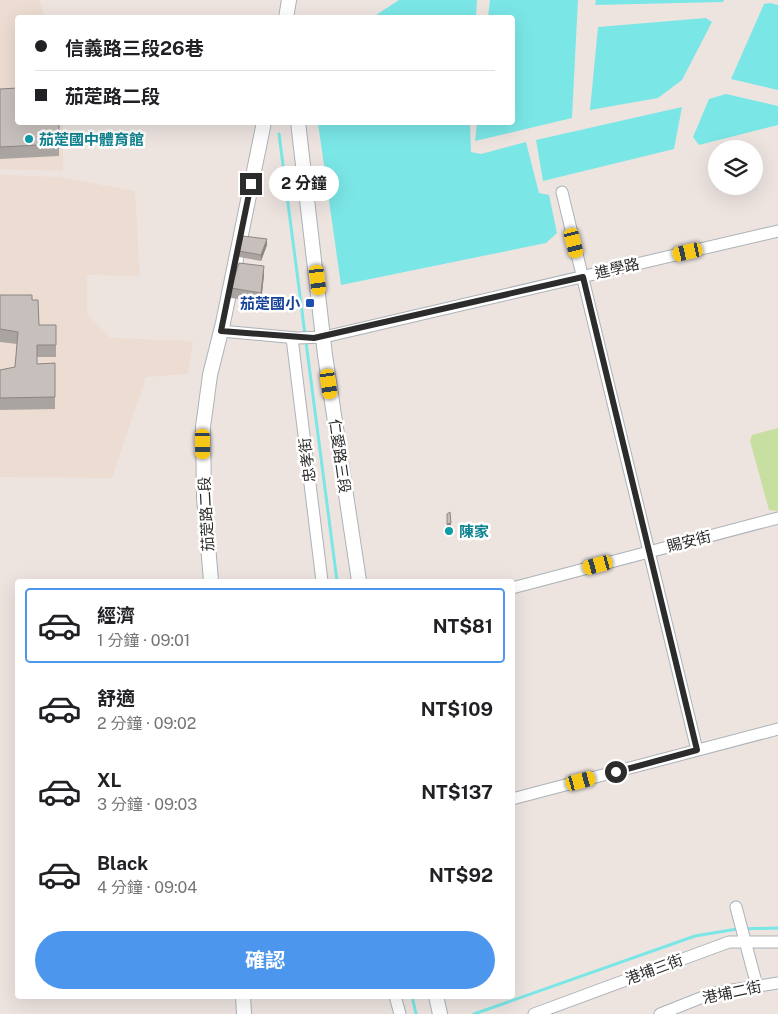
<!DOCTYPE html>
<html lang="zh-TW">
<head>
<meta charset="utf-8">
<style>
  :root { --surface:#fff; --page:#f2f2f2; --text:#202124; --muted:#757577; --line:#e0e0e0; --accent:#4d96ed }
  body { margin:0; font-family:"Public Sans","Noto Sans TC",sans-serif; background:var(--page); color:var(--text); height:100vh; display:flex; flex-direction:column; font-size:19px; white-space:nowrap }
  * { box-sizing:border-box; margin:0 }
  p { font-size:16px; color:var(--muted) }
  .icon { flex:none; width:28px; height:28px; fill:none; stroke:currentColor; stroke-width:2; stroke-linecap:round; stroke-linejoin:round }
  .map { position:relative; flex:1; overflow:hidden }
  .details { position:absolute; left:15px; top:579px; width:500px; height:420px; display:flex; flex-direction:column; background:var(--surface); border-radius:5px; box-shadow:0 5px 20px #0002 }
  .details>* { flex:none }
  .guide { position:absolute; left:15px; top:15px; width:500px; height:110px; border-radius:5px; box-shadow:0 5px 20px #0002; display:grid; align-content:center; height:110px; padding:0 20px; background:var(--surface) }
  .controls { position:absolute; left:708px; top:140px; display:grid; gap:10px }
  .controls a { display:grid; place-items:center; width:55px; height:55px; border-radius:50%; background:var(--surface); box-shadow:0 5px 20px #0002; font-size:25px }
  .end { position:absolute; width:22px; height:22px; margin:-11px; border:6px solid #2c2c2c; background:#fff; box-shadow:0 0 0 2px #fff }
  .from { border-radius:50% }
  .bubble { position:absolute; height:35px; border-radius:18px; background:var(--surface); box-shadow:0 5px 20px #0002; font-size:16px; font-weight:700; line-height:35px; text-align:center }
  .car { position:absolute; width:15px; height:30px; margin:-15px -8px; border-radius:6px; box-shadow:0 0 4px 1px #0007; background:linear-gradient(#f5c518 24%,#345 0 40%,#f5c518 0 76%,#345 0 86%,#f5c518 0) }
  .guide b { display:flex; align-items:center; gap:18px; height:48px; font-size:19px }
  .guide b+b { border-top:1px solid var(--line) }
  .guide i { width:12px; height:12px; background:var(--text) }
  ul { padding:9px 0 0; list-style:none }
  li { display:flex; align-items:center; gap:15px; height:75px; margin:0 10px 8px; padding:0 10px; border:2px solid transparent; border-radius:5px }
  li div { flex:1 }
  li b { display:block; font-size:19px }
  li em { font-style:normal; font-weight:700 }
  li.current { border-color:var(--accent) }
  li>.icon { width:45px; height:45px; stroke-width:1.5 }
  .primary-button { display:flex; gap:10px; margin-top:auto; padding:10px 20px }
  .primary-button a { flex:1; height:58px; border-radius:30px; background:var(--accent); color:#fff; font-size:20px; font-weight:700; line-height:58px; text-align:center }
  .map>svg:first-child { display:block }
  .education { fill:#eddcd1 }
  .green { fill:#c7dfa1 }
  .water { fill:#7be6e6 }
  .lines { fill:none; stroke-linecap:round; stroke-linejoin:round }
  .stream { stroke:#7be6e6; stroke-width:3 }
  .minor-casing { stroke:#acb2b8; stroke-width:13 }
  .tertiary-casing { stroke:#acb2b8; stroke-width:16 }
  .minor { stroke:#fff; stroke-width:11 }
  .tertiary { stroke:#fff; stroke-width:14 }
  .wall { fill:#aaa4a1 }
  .shaded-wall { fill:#8b8683 }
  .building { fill:#c6bfbb; stroke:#8b8683 }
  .route { stroke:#2c2c2c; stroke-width:6 }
  .culture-dot { fill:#0f9aa8; stroke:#fff; stroke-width:2 }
  .transit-dot { fill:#1a4fb4; stroke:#fff; stroke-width:2 }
  .labels { text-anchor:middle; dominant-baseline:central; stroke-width:5; stroke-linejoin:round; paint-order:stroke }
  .culture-label { font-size:15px; font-weight:bold; fill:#0d838f; stroke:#fff; text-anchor:start }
  .street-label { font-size:15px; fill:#2c2c2c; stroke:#fff }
  .transit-label { font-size:15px; font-weight:bold; fill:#164399; stroke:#fff; text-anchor:end }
</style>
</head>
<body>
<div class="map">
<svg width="778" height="1014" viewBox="0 0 778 1014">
  <rect width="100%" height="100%" fill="#ede4e0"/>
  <path class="education" d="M 0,0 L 39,0 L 45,17 L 18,18 L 18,122 L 63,123 L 63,171 L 0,169 Z
    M 0,175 L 60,177 L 135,191 L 140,276 L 87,275 L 87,314 L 111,338 L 193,341 L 188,374 L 146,377 L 112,478 L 0,477 Z"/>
  <path class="green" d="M 778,428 L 778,511 L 769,510 L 750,441 L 752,435 Z"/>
  <path class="water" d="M 399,0 L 477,0 L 476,17 L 373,17 Z
    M 490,0 L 578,0 L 572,118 L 475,141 L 477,123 L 512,122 L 512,18 L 488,17 Z
    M 596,0 L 724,0 L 723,2 L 595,5 Z
    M 770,3 L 778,5 L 778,90 L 731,79 L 764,4 Z
    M 706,18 L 712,22 L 682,80 L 658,98 L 590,110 L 598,27 Z
    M 726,94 L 778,106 L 778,125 L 699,145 L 693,137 L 709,99 Z
    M 682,107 L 674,149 L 543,181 L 536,140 Z
    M 318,123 L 470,123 L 471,152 L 481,154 L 526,142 L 539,193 L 549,195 L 557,233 L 546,243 L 341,285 Z"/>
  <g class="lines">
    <path class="stream" d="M 279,134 L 337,581
      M 412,996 L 416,1014
      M 474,1014 L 695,936 L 737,929 L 778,928"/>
    <defs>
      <path id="minor" d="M 562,192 L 697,750
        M 221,331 L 297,338 L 324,337 L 778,231
        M 292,338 L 322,581
        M 512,588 L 778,518
        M 512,799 L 778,729
        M 736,907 L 757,986
        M 395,996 L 400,1014
        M 534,1014 L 729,942 L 778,942
        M 660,1014 L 713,993 L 778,983"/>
      <path id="tertiary" d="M 286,18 L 289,0
        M 298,122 L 325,355 L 359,581
        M 211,581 L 204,497 L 203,427 L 210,375 L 223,323 L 264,122
        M 243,996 L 244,1014
        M 436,996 L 440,1014"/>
    </defs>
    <use href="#minor" class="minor-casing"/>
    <use href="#tertiary" class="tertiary-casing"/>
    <use href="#minor" class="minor"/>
    <use href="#tertiary" class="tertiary"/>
  </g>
  <path class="wall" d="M 0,89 L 59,122 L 59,156 L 0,159 Z
    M 267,245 L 261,261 L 239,257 L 239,251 Z
    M 264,275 L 261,302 L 231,298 L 231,288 Z
    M 0,295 L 32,300 L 39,325 L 56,325 L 56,357 L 37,357 L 37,364 L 55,363 L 55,409 L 0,410 L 0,370 L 15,367 L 17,344 L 0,342 Z"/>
  <path class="shaded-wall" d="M 267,239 L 267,245 L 261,261 L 261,255 Z
    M 264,266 L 264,275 L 261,302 L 261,293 Z
    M 451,523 L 451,535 L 447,536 L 447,524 Z"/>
  <path class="building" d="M 18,88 L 18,122 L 59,122 L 59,144 L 0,147 L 0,89 Z
    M 243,236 L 267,239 L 261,255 L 239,251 Z
    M 239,263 L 264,266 L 261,293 L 231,288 Z
    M 0,295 L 32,295 L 32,300 L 38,300 L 39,325 L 56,325 L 56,345 L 37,345 L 37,364 L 55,363 L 55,397 L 0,398 L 0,370 L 15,367 L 18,332 L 0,329 Z
    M 450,512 L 451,523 L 447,524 L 447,514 Z"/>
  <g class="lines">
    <path class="route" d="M 251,184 L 221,331 L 314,338 L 583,277 L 697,750 L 616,772"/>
  </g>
  <g class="culture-dot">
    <circle cx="29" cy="139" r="5"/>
    <circle cx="449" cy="531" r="5"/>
  </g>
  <rect class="transit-dot" x="305" y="298" width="10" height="10" rx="2.5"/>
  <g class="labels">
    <g class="culture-label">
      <text x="39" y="139">茄萣國中體育館</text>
      <text x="459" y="531">陳家</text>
    </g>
    <g class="street-label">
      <text transform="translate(617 268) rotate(-13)">進學路</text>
      <text transform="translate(340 456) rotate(82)">仁愛路三段</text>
      <text transform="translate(307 460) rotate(-97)">忠孝街</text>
      <text transform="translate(206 514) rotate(-93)">茄萣路二段</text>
      <text transform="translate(689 541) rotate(-14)">賜安街</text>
      <text transform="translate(654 969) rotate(-20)">港埔三街</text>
      <text transform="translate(732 992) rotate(-12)">港埔二街</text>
    </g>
    <g class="transit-label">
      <text x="300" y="303">茄萣國小</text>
    </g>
  </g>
</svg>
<div class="controls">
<a><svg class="icon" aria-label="layers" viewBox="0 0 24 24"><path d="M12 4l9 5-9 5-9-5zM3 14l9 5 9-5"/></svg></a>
</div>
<i class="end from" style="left:616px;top:772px"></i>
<i class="end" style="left:251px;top:184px"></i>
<div class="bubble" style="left:269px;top:166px;width:70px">2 分鐘</div>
<i class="car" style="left:574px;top:243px;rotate:166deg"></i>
<i class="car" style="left:688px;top:252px;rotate:257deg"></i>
<i class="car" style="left:318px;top:280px;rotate:173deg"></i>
<i class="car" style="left:329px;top:384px;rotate:172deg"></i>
<i class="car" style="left:203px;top:444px;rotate:179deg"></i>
<i class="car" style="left:598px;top:565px;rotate:255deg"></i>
<i class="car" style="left:581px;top:781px;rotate:75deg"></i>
<div class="guide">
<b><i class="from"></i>信義路三段26巷</b>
<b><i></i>茄萣路二段</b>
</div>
<section class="details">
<ul>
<li class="current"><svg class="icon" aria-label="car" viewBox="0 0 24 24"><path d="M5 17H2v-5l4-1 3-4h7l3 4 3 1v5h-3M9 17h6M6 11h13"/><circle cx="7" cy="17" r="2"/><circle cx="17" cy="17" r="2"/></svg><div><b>經濟</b><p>1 分鐘 · 09:01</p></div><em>NT$81</em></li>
<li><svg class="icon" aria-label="car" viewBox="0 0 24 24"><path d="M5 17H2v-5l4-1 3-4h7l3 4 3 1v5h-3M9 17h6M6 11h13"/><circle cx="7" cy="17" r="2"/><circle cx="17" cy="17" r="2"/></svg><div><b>舒適</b><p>2 分鐘 · 09:02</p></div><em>NT$109</em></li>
<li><svg class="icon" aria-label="car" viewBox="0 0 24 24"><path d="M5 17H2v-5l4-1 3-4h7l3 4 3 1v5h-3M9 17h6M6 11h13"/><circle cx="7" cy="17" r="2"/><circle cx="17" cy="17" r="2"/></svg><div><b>XL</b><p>3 分鐘 · 09:03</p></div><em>NT$137</em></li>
<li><svg class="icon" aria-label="car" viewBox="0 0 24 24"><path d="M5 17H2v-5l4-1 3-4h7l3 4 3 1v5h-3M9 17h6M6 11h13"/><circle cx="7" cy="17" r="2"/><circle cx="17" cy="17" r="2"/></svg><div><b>Black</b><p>4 分鐘 · 09:04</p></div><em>NT$92</em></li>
</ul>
<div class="primary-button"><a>確認</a></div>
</section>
</div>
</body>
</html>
